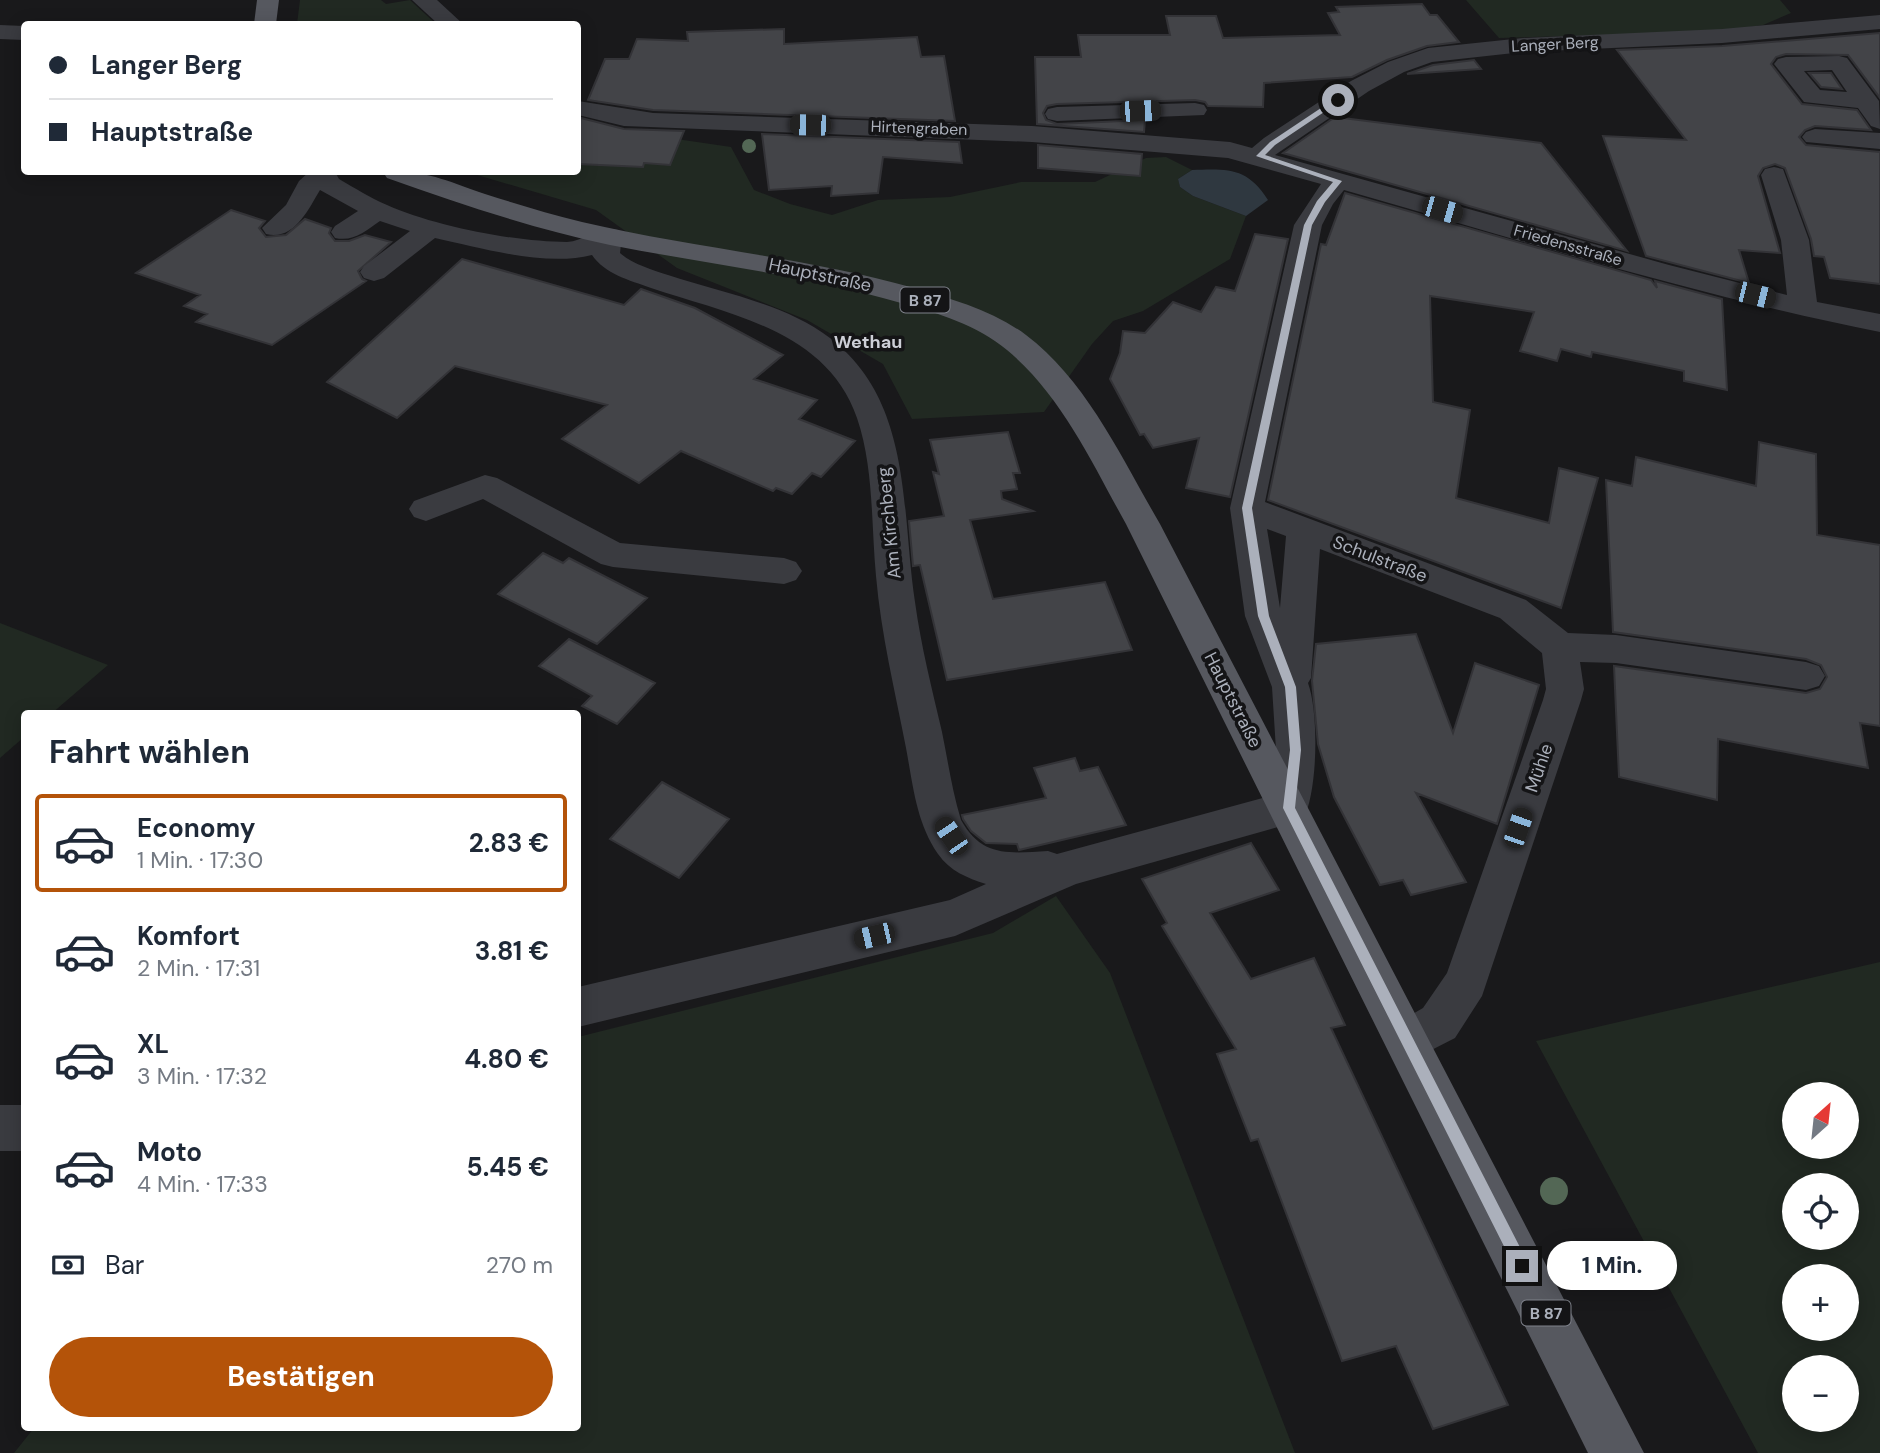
<!DOCTYPE html>
<html lang="de">
<head>
<meta charset="utf-8">
<style>
  :root { --surface:#fff; --page:#f6f6f7; --text:#1f2937; --muted:#747a83; --line:#e0e1e3; --accent:#b45309 }
  body { margin:0; font-family:"DM Sans",sans-serif; background:var(--page); color:var(--text); height:100vh; display:flex; flex-direction:column; font-size:26px; white-space:nowrap }
  * { box-sizing:border-box; margin:0 }
  p { font-size:23px; color:var(--muted) }
  .icon { flex:none; width:38px; height:38px; fill:none; stroke:currentColor; stroke-width:2; stroke-linecap:round; stroke-linejoin:round }
  .map { position:relative; flex:1; overflow:hidden }
  .sheet { position:absolute; left:21px; top:710px; width:560px; height:721px; display:flex; flex-direction:column; background:var(--surface); border-radius:7px; box-shadow:0 4px 18px #0003 }
  .sheet>* { flex:none }
  .top-card { position:absolute; left:21px; top:21px; width:560px; height:154px; border-radius:7px; box-shadow:0 4px 18px #0003; display:grid; align-content:center; height:154px; padding:0 28px; background:var(--surface) }
  .needle { width:46px; rotate:27deg }
  .tools { position:absolute; left:1782px; top:1082px; display:grid; gap:14px }
  .tools a { display:grid; place-items:center; width:77px; height:77px; border-radius:50%; background:var(--surface); box-shadow:0 4px 18px #0003; font-size:35px }
  .end { position:absolute; width:32px; height:32px; margin:-16px; border:9px solid #abb0bb; background:#111; box-shadow:0 0 0 4px #111 }
  .from { border-radius:50% }
  .bubble { position:absolute; height:49px; border-radius:24px; background:var(--surface); box-shadow:0 4px 18px #0003; font-size:23px; font-weight:700; line-height:49px; text-align:center }
  .car { position:absolute; width:21px; height:42px; margin:-21px -10px; border-radius:9px; box-shadow:0 0 5px 2px #0007; background:linear-gradient(#222 24%,#8ab4d8 0 40%,#222 0 76%,#8ab4d8 0 86%,#222 0) }
  .top-card b { display:flex; align-items:center; gap:24px; height:66px; font-size:26px }
  .top-card b+b { border-top:2px solid var(--line) }
  .top-card i { width:18px; height:18px; background:var(--text) }
  ul { padding:0; list-style:none }
  li { display:flex; align-items:center; gap:21px; height:98px; margin:0 14px 10px; padding:0 14px; border:4px solid transparent; border-radius:7px }
  li div { flex:1 }
  li b { display:block; font-size:26px }
  li em { font-style:normal; font-weight:700 }
  li.active { border-color:var(--accent) }
  li>.icon { width:63px; height:63px; stroke-width:1.5 }
  h2 { padding:0 28px; font-size:32px; line-height:84px }
  .pay { display:flex; align-items:center; gap:18px; height:77px; padding:0 28px; font-size:26px }
  .pay p { margin-inline-start:auto }
  .cta { display:flex; gap:14px; margin-top:auto; padding:14px 28px }
  .cta a { flex:1; height:80px; border-radius:42px; background:var(--accent); color:#fff; font-size:28px; font-weight:700; line-height:80px; text-align:center }
  .map>svg:first-child { display:block }
  .green { fill:#212922; fill-rule:evenodd }
  .water { fill:#2f3840 }
  .building { fill:#434448; stroke:#333337; stroke-width:2 }
  .lines { fill:none; stroke-linecap:round; stroke-linejoin:round }
  .minor { fill:#3a3b40; fill-rule:evenodd }
  .major { fill:#56585f; fill-rule:evenodd }
  .tree { fill:#536755 }
  .route { fill:#abb0bb }
  .labels { text-anchor:middle; dominant-baseline:central; stroke-width:7; stroke-linejoin:round; paint-order:stroke }
  .far-street-label { font-size:16px; fill:#abb0bb; stroke:#141416 }
  .shield { fill:#141416; stroke:#7e818a; stroke-width:2 }
  .shield-label { font-size:16px; font-weight:bold; fill:#abb0bb }
  .street-label { font-size:18px; fill:#abb0bb; stroke:#141416 }
  .far-quarter-label { font-size:18px; font-weight:bold; fill:#cdcfd7; stroke:#141416 }
</style>
</head>
<body>
<div class="map">
<svg width="1880" height="1453" viewBox="0 0 1880 1453">
  <rect width="100%" height="100%" fill="#19191b"/>
  <path class="green" d="M 300,0 L 381,0 L 386,4 L 410,0 L 436,24 L 297,24 Z
    M 1466,0 L 1780,0 L 1791,13 L 1763,25 L 1715,32 L 1499,38 Z
    M 578,118 L 649,135 L 731,147 L 754,190 L 790,204 L 832,215 L 878,200 L 950,197 L 1021,182 L 1095,182 L 1146,158 L 1166,157 L 1192,170 L 1178,179 L 1180,187 L 1193,196 L 1246,216 L 1230,259 L 1143,311 L 1113,321 L 1092,344 L 1044,412 L 912,419 L 883,364 L 807,320 L 677,268 L 596,210 L 467,172 L 578,172 Z
    M 0,623 L 108,665 L 51,714 L 24,714 L 24,737 L 0,758 Z
    M 1056,896 L 1110,973 L 1295,1453 L 14,1453 L 34,1428 L 578,1428 L 578,1037 L 993,933 Z
    M 1880,962 L 1880,1453 L 1758,1453 L 1536,1041 ZM 1794,1094 L 1846,1094 L 1846,1146 L 1794,1146 ZM 1794,1185 L 1846,1185 L 1846,1237 L 1794,1237 ZM 1794,1276 L 1846,1276 L 1846,1328 L 1794,1328 ZM 1794,1367 L 1846,1367 L 1846,1419 L 1794,1419 Z"/>
  <path class="water" d="M 1192,170 C 1228,169 1247,167 1268,200 L 1246,216 L 1193,196 L 1180,187 L 1178,179 Z"/>
  <path class="building" d="M 1422,4 L 1430,15 L 1437,15 L 1459,42 L 1427,46 L 1387,60 L 1352,77 L 1264,83 L 1263,107 L 1208,106 L 1205,102 L 1195,100 L 1057,104 L 1047,106 L 1043,113 L 1046,120 L 1057,124 L 1145,120 L 1144,132 L 1037,124 L 1035,57 L 1081,57 L 1078,35 L 1170,35 L 1166,16 L 1216,16 L 1223,38 L 1340,35 L 1328,13 L 1339,12 L 1336,7 Z
    M 784,29 L 784,44 L 917,37 L 921,57 L 944,56 L 955,121 L 653,110 L 588,100 L 605,59 L 629,59 L 637,39 L 688,41 L 687,32 Z
    M 1880,33 L 1880,98 L 1848,55 L 1786,54 L 1776,57 L 1771,64 L 1802,104 L 1857,110 L 1871,130 L 1815,126 L 1805,130 L 1799,137 L 1806,145 L 1880,152 L 1880,284 L 1830,278 L 1824,257 L 1814,256 L 1811,239 L 1785,168 L 1775,164 L 1763,168 L 1758,176 L 1780,253 L 1739,250 L 1749,283 L 1646,256 L 1603,136 L 1686,140 L 1617,50 L 1722,46 Z
    M 1474,60 L 1481,69 L 1407,74 L 1433,65 Z
    M 1809,73 L 1831,73 L 1842,89 L 1821,87 Z
    M 1335,117 L 1541,143 L 1627,251 L 1283,153 Z
    M 581,118 L 624,129 L 684,131 L 670,165 L 644,163 L 643,167 L 578,164 L 578,126 Z
    M 762,134 L 959,142 L 962,163 L 883,157 L 878,193 L 831,196 L 832,186 L 769,190 Z
    M 1038,145 L 1142,154 L 1140,176 L 1038,168 Z
    M 1345,193 L 1651,280 L 1657,288 L 1655,281 L 1722,299 L 1727,390 L 1684,381 L 1684,371 L 1592,352 L 1591,357 L 1561,349 L 1557,361 L 1520,351 L 1534,312 L 1430,296 L 1433,402 L 1470,410 L 1456,498 L 1549,523 L 1559,468 L 1598,478 L 1561,608 L 1268,500 L 1321,244 L 1326,245 Z
    M 231,210 L 265,221 L 259,228 L 266,237 L 286,235 L 305,219 L 331,228 L 329,233 L 335,241 L 349,241 L 365,235 L 391,242 L 358,271 L 362,279 L 366,281 L 272,345 L 196,322 L 207,314 L 184,306 L 200,295 L 136,273 Z
    M 1255,234 L 1288,239 L 1230,497 L 1186,488 L 1199,438 L 1153,448 L 1144,434 L 1140,435 L 1110,379 L 1120,353 L 1123,331 L 1145,333 L 1173,302 L 1201,312 L 1216,287 L 1235,291 Z
    M 462,259 L 624,305 L 641,289 L 695,308 L 783,355 L 754,379 L 817,400 L 799,419 L 855,441 L 821,477 L 812,473 L 792,494 L 776,488 L 773,491 L 681,451 L 639,483 L 562,439 L 607,405 L 455,366 L 397,418 L 327,382 Z
    M 1008,432 L 1020,473 L 1013,473 L 1017,489 L 1001,491 L 1002,499 L 1033,511 L 970,520 L 993,599 L 1105,582 L 1132,650 L 947,680 L 920,565 L 913,566 L 909,521 L 944,516 L 933,472 L 939,474 L 930,440 Z
    M 1759,442 L 1816,454 L 1817,535 L 1880,545 L 1880,726 L 1860,723 L 1868,768 L 1718,739 L 1717,800 L 1619,777 L 1614,666 L 1806,693 L 1820,689 L 1827,677 L 1821,665 L 1806,659 L 1613,632 L 1606,480 L 1632,486 L 1636,457 L 1756,486 Z
    M 543,553 L 563,563 L 569,558 L 647,598 L 597,644 L 498,594 Z
    M 1416,634 L 1453,733 L 1475,663 L 1539,685 L 1497,824 L 1416,793 L 1466,882 L 1411,895 L 1403,880 L 1380,885 L 1334,797 L 1318,744 L 1312,681 L 1316,644 Z
    M 569,639 L 655,683 L 617,724 L 582,706 L 592,696 L 539,666 Z
    M 1075,758 L 1080,771 L 1098,767 L 1126,825 L 1019,850 L 1017,844 L 986,843 L 971,831 L 963,819 L 962,815 L 1046,798 L 1034,768 Z
    M 662,782 L 729,819 L 679,878 L 610,839 Z
    M 1251,843 L 1279,890 L 1210,913 L 1251,979 L 1314,958 L 1345,1025 L 1331,1028 L 1508,1405 L 1433,1429 L 1396,1346 L 1342,1361 L 1258,1139 L 1251,1141 L 1217,1054 L 1236,1049 L 1162,926 L 1167,923 L 1142,879 Z"/>
  <g class="lines">
    <path class="minor" d="M 412,0 L 437,0 L 463,24 L 438,24 Z
      M 1880,15 L 1880,29 L 1722,43 L 1523,52 L 1432,62 L 1404,72 L 1369,91 L 1275,155 L 1669,265 L 1787,295 L 1781,240 L 1761,175 L 1765,169 L 1774,167 L 1783,169 L 1809,240 L 1817,302 L 1880,314 L 1880,332 C 1699,296 1522,241 1344,190 L 1333,204 L 1322,225 L 1265,502 L 1526,600 L 1568,633 L 1616,635 L 1806,662 L 1819,666 L 1825,676 L 1819,686 L 1806,690 L 1616,663 L 1580,662 L 1584,689 L 1581,700 L 1482,996 L 1455,1038 L 1408,1062 L 1392,1056 L 1385,1041 L 1392,1026 L 1423,1008 L 1447,973 L 1543,700 L 1546,689 L 1542,653 L 1500,618 L 1320,549 L 1311,678 L 1308,683 C 1319,713 1318,791 1303,820 L 1076,884 L 955,936 L 578,1027 L 578,987 L 950,900 L 986,884 C 967,878 950,871 938,854 C 916,822 913,785 906,748 C 895,691 881,634 876,576 C 871,523 874,468 857,418 C 827,330 728,314 651,288 C 629,280 605,274 592,255 C 545,267 482,248 435,238 L 384,278 L 374,281 L 364,278 L 360,272 L 364,266 L 410,231 L 380,221 C 365,231 354,242 335,238 L 331,232 L 335,226 L 358,211 L 320,190 C 308,210 294,241 266,234 L 262,228 L 286,205 L 299,181 L 309,172 L 335,172 L 339,179 C 355,188 370,198 387,205 C 434,226 515,242 567,242 C 586,241 598,225 618,230 L 622,236 L 620,253 C 632,264 653,270 668,275 C 722,293 784,303 830,338 C 913,402 901,510 915,602 C 921,646 932,689 942,732 C 948,761 952,791 961,820 C 982,858 1010,853 1048,851 L 1057,854 L 1270,796 L 1276,750 L 1272,687 L 1245,616 L 1230,508 L 1294,225 L 1321,184 L 1228,158 L 1032,142 L 624,126 L 578,115 L 578,101 L 653,113 L 1032,126 L 1230,142 L 1252,148 L 1264,138 L 1351,81 L 1388,62 L 1428,48 L 1523,38 L 1722,29 ZM 1267,529 L 1286,536 L 1280,608 Z
      M 0,25 L 24,26 L 24,40 L 0,39 Z
      M 1839,56 L 1847,58 L 1879,101 L 1880,129 L 1871,126 L 1858,108 L 1804,102 L 1774,64 L 1778,59 L 1786,57 ZM 1832,70 L 1847,92 L 1820,90 L 1804,71 Z
      M 1195,103 L 1204,105 L 1207,110 L 1204,115 L 1057,121 L 1048,119 L 1045,114 L 1048,109 L 1057,107 Z
      M 1815,129 L 1880,133 L 1880,149 L 1806,142 L 1802,137 L 1806,132 Z
      M 485,475 L 497,478 L 620,543 L 784,558 L 796,562 L 802,571 L 796,580 L 784,584 L 613,567 L 601,564 L 483,499 L 426,521 L 414,517 L 409,509 L 414,501 Z
      M 0,1105 L 24,1105 L 24,1151 L 0,1151 Z"/>
    <path class="major" d="M 257,0 L 279,0 L 276,24 L 254,24 Z
      M 383,172 C 422,168 449,182 485,194 C 517,204 549,214 582,222 C 692,248 805,257 914,288 C 952,299 994,311 1026,335 C 1087,381 1122,459 1160,524 L 1644,1453 L 1588,1453 L 1126,524 C 1092,463 1062,396 1007,350 C 977,325 938,313 901,303 C 806,275 707,264 610,245 C 534,229 460,204 387,178 Z"/>
  </g>
  <g class="tree">
    <circle cx="749" cy="146" r="7"/>
    <circle cx="1554" cy="1191" r="14"/>
  </g>
  <path class="route" d="M 1336,98 L 1342,100 L 1275,145 L 1265,155 L 1342,181 L 1325,202 L 1312,225 L 1252,508 L 1269,616 L 1296,687 L 1301,750 L 1295,808 L 1527,1261 L 1529,1266 L 1527,1272 L 1522,1274 L 1517,1272 L 1283,808 L 1290,750 L 1285,687 L 1258,616 L 1242,508 L 1304,225 L 1317,201 L 1333,182 L 1256,156 L 1270,142 Z"/>
  <g class="labels">
    <g class="far-street-label">
      <text transform="translate(1555 44) rotate(-3)">Langer Berg</text>
      <text transform="translate(919 128) rotate(2)">Hirtengraben</text>
      <text transform="translate(1568 245) rotate(16)">Friedensstraße</text>
    </g>
    <g class="shield">
      <rect x="900.5" y="287.5" width="49" height="25" rx="5"/>
      <rect x="1521.5" y="1300.5" width="49" height="25" rx="5"/>
    </g>
    <g class="shield-label">
      <text x="925" y="300">B 87</text>
      <text x="1546" y="1313">B 87</text>
    </g>
    <g class="street-label">
      <text transform="translate(820 275) rotate(12)">Hauptstraße</text>
      <text transform="translate(889 523) rotate(-96)">Am Kirchberg</text>
      <text transform="translate(1380 559) rotate(21)">Schulstraße</text>
      <text transform="translate(1233 700) rotate(63)">Hauptstraße</text>
      <text transform="translate(1539 768) rotate(-71)">Mühle</text>
    </g>
    <g class="far-quarter-label">
      <text x="868" y="342">Wethau</text>
    </g>
  </g>
</svg>
<div class="tools">
<a><svg class="needle" viewBox="-14 -14 28 28"><path d="M0-13l5 13h-10z" fill="#e53935"/><path d="M0 13l5-13h-10z" fill="#747a83"/></svg></a>
<a><svg class="icon" aria-label="locate" viewBox="0 0 24 24"><circle cx="12" cy="12" r="6"/><path d="M12 2v4M12 18v4M2 12h4M18 12h4"/></svg></a>
<a>+</a>
<a>−</a>
</div>
<i class="end from" style="left:1338px;top:100px"></i>
<i class="end" style="left:1522px;top:1266px"></i>
<div class="bubble" style="left:1547px;top:1241px;width:130px">1 Min.</div>
<i class="car" style="left:1140px;top:111px;rotate:88deg"></i>
<i class="car" style="left:810px;top:125px;rotate:271deg"></i>
<i class="car" style="left:1442px;top:210px;rotate:106deg"></i>
<i class="car" style="left:1755px;top:295px;rotate:104deg"></i>
<i class="car" style="left:1518px;top:828px;rotate:19deg"></i>
<i class="car" style="left:951px;top:836px;rotate:326deg"></i>
<i class="car" style="left:874px;top:936px;rotate:257deg"></i>
<div class="top-card">
<b><i class="from"></i>Langer Berg</b>
<b><i></i>Hauptstraße</b>
</div>
<section class="sheet">
<h2>Fahrt wählen</h2>
<ul>
<li class="active"><svg class="icon" aria-label="car" viewBox="0 0 24 24"><path d="M5 17H2v-5l4-1 3-4h7l3 4 3 1v5h-3M9 17h6M6 11h13"/><circle cx="7" cy="17" r="2"/><circle cx="17" cy="17" r="2"/></svg><div><b>Economy</b><p>1 Min. · 17:30</p></div><em>2.83 €</em></li>
<li><svg class="icon" aria-label="car" viewBox="0 0 24 24"><path d="M5 17H2v-5l4-1 3-4h7l3 4 3 1v5h-3M9 17h6M6 11h13"/><circle cx="7" cy="17" r="2"/><circle cx="17" cy="17" r="2"/></svg><div><b>Komfort</b><p>2 Min. · 17:31</p></div><em>3.81 €</em></li>
<li><svg class="icon" aria-label="car" viewBox="0 0 24 24"><path d="M5 17H2v-5l4-1 3-4h7l3 4 3 1v5h-3M9 17h6M6 11h13"/><circle cx="7" cy="17" r="2"/><circle cx="17" cy="17" r="2"/></svg><div><b>XL</b><p>3 Min. · 17:32</p></div><em>4.80 €</em></li>
<li><svg class="icon" aria-label="car" viewBox="0 0 24 24"><path d="M5 17H2v-5l4-1 3-4h7l3 4 3 1v5h-3M9 17h6M6 11h13"/><circle cx="7" cy="17" r="2"/><circle cx="17" cy="17" r="2"/></svg><div><b>Moto</b><p>4 Min. · 17:33</p></div><em>5.45 €</em></li>
</ul>
<div class="pay"><svg class="icon" aria-label="cash" viewBox="0 0 24 24"><path d="M3 7h18v10H3z"/><circle cx="12" cy="12" r="2"/></svg>Bar<p>270 m</p></div>
<div class="cta"><a>Bestätigen</a></div>
</section>
</div>
</body>
</html>
